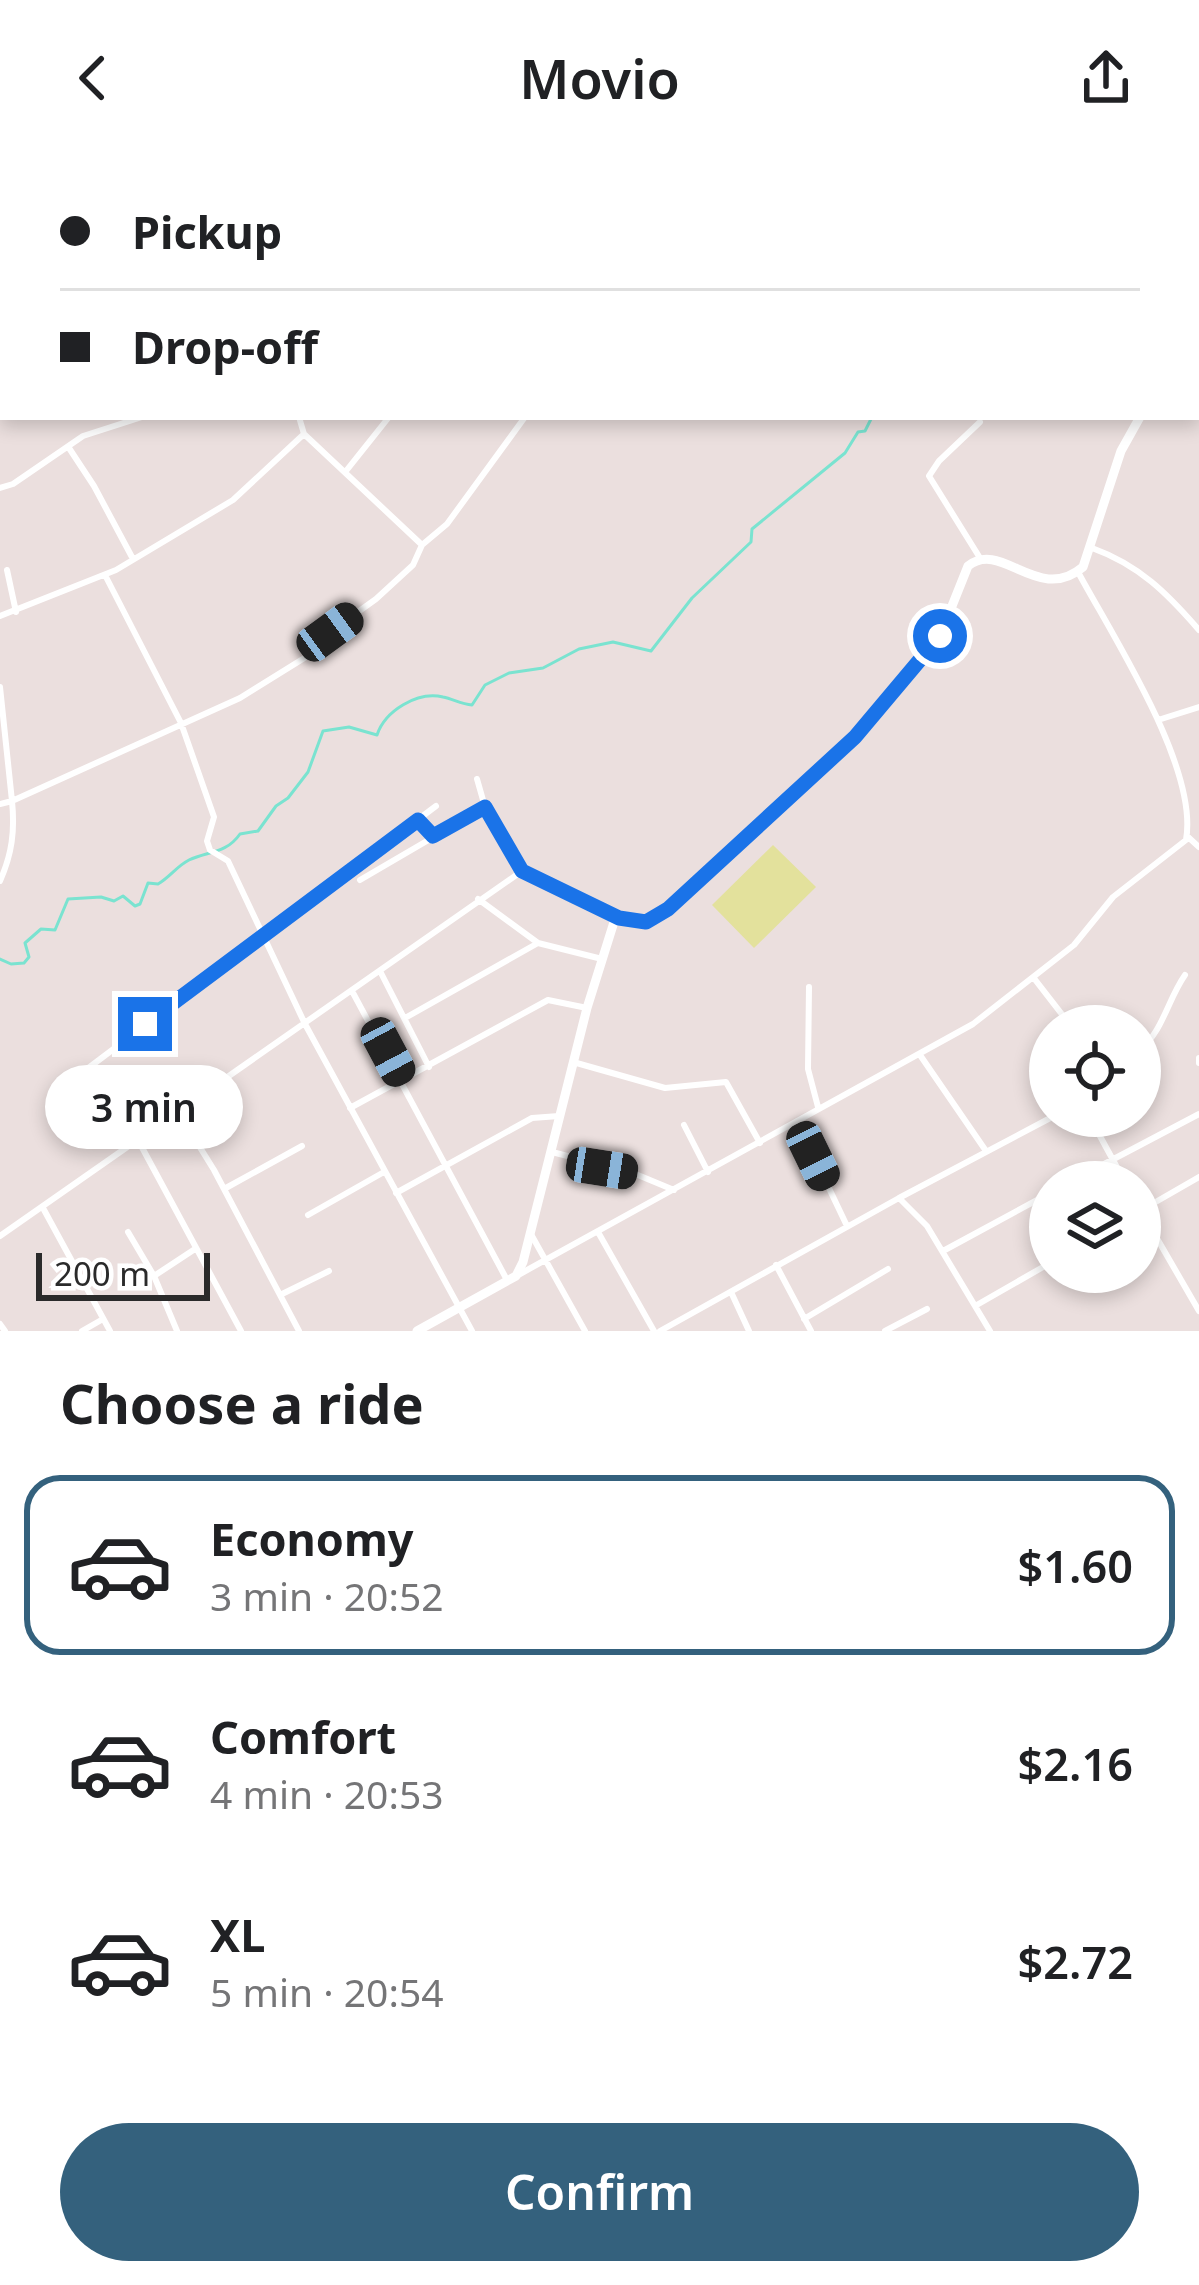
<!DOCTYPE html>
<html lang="en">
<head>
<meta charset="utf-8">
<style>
  :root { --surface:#fff; --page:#f2f2f2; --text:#202124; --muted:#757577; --line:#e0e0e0; --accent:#34617d }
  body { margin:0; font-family:"Noto Sans",sans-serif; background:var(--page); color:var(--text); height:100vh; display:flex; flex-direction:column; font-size:45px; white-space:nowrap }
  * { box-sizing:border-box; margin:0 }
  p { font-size:39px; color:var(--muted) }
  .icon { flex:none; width:66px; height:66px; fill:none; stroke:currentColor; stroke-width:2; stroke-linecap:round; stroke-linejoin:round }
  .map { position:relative; height:1175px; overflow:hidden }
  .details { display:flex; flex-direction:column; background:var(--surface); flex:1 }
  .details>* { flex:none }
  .hud { position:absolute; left:0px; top:0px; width:1200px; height:264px; box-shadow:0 6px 18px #0003; display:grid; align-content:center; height:264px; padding:0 60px; background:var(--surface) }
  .controls { position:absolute; left:1029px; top:849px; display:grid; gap:24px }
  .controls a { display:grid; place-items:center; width:132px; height:132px; border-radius:50%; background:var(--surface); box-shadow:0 6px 18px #0003; font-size:60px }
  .scale { position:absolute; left:36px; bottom:30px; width:174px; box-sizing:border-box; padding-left:12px; border:6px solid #2a2a2a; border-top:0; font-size:33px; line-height:42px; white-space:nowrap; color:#2a2a2a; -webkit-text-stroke:9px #fff; paint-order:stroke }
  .end { position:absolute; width:54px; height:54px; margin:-27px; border:15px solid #1a73e8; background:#fff; box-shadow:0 0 0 6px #fff }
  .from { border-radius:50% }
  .bubble { position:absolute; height:84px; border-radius:42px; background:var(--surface); box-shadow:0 6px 18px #0003; font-size:39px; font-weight:600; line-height:84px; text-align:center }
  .car { position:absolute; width:36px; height:72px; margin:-36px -18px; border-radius:15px; box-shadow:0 0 9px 3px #0007; background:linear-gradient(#222 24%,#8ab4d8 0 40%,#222 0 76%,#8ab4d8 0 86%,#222 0) }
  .hud b { display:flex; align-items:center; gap:42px; height:114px; font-size:45px }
  .hud b+b { border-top:3px solid var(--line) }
  .hud i { width:30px; height:30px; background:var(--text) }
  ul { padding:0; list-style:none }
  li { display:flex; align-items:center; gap:36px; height:180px; margin:0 24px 18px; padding:0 36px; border:6px solid transparent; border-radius:36px }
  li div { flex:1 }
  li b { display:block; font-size:45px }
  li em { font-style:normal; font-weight:600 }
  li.current { border-color:var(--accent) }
  li>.icon { width:108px; height:108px; stroke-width:1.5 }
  h2 { padding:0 60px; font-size:54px; line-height:144px }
  .primary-button { display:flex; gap:24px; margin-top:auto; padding:24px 60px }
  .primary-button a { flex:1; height:138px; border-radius:72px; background:var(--accent); color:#fff; font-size:48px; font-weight:600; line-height:138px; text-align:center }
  header { display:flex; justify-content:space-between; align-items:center; height:156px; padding:0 60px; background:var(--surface); font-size:54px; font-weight:600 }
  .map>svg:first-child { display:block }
  .pitch { fill:#e3e19c }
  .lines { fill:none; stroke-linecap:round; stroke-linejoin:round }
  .stream { stroke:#7ae3d0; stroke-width:3 }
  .street { stroke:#fff; stroke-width:6 }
  .secondary { stroke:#fff; stroke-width:9 }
  .route { stroke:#1a73e8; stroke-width:15 }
</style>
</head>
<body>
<header><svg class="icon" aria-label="back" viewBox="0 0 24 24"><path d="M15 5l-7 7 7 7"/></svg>Movio<svg class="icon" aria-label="share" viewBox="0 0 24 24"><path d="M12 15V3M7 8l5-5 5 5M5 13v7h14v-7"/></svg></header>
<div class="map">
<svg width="1199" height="1175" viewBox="0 0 1199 1175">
  <rect width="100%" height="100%" fill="#ebdfde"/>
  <path class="pitch" d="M 773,689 L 816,731 L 754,792 L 712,749 Z"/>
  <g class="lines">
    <path class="stream" d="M 1029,3 L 1034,0
      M 0,803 L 11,808 L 24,807 L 29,801 L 25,787 L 41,773 L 55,774 L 68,743 L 101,741 L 114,745 L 123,740 L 135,750 L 140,748 L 148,727 L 158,728 C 170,721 177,710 189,704 C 208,695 226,698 240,678 L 258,675 L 276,650 L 288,642 L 308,616 L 323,575 L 349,571 L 377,579 C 385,555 417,535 443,541 C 453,543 461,548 472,549 L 485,529 L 509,517 L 543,512 L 579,493 L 613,486 L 651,495 L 692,442 L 751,386 L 752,373 L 845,297 L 858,276 L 865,275 L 872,261"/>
    <path class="street" d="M 438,3 L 441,0
      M 583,3 L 584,0
      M 616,3 L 616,0
      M 701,3 L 703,0
      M 1197,81 L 1199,79
      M 304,278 L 422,389
      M 69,292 L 94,330 L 133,403
      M 346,315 L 389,261
      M 0,332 L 13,328 L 83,280 L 142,261
      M 1092,392 C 1139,409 1167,437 1199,474
      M 980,402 L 929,320 L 939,305 L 980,266
      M 7,414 L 16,456
      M 105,419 L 181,567 L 214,661 L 207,685 L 210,694 L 228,705 L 305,868 L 472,1175
      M 0,460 L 116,414 L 233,344 L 304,278 L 299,261
      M 0,531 L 12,645 L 240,542 L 314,496 L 330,476 L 376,443 L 413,409 L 422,389 L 447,368 L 525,261
      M 1158,564 L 1199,551
      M 477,623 L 485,651 L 522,715 L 619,762
      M 0,648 L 12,645 C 15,675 12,698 0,725
      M 1187,680 L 1199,691
      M 360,724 L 485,651
      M 478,743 L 538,787 L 602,803
      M 380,815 L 429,911
      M 1033,821 L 1071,870
      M 809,831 L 808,913 L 818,951
      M 352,835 L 507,1124
      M 405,862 L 538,787
      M 1140,894 C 1163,875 1168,843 1185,819
      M 920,899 L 986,995
      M 1199,902 L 1199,907
      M 573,906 L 665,932 L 726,926 L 760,987
      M 350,952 L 548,844 L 587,852
      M 178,956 L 214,1014 L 299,1175
      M 1089,960 L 1125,1026
      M 797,965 L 847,1070
      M 684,969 L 708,1016
      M 552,996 L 633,1017 L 674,1034
      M 1070,1026 L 1199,958
      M 224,1033 L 302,990
      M 396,1037 L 532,962 L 559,960
      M 899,1042 L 1054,960
      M 43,1052 L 110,1175
      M 1140,1053 L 1199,1155
      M 1140,1055 L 1199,1021
      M 308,1059 L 384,1016
      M 128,1076 L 154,1120
      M 598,1076 L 654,1175
      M 0,1080 L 522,715
      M 532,1080 L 585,1175
      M 943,1095 L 1050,1037
      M 776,1109 L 811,1175
      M 520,1118 L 973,868 L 1074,789 L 1113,741 L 1186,684 C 1199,612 1113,481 1078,416
      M 731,1136 L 749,1175
      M 280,1139 L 329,1115
      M 975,1150 L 1050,1107
      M 804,1163 L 888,1113
      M 0,1168 L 5,1175
      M 82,1175 L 103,1163
      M 177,1175 L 154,1120 L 195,1093
      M 241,1175 L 138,984 L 87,913 L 436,650
      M 660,1175 L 899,1042 L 927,1070 L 990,1175
      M 885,1175 L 927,1153"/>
    <path class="secondary" d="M 1197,149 L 1199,145
      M 417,1175 L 516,1120 L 523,1106 L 587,852 L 614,766 L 619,762 L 646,766 L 668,753 L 855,581 L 940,480 L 968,410 C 1002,383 1038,449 1083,411 L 1121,295 L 1140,261"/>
  </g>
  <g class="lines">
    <path class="route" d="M 145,868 L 418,664 L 433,680 L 485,651 L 522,715 L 619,762 L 646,766 L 668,753 L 855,581 L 940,480"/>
  </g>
</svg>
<div class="controls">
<a><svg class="icon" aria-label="locate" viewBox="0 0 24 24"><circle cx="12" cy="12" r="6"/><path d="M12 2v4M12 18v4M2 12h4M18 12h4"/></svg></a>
<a><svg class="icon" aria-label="layers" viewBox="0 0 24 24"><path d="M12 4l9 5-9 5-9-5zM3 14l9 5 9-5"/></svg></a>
</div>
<div class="scale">200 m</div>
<i class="end from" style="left:940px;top:480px"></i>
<i class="end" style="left:145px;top:868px"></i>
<div class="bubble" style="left:45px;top:909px;width:198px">3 min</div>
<i class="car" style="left:330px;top:476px;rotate:54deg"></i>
<i class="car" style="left:388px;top:896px;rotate:152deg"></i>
<i class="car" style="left:813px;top:1000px;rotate:154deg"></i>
<i class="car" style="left:602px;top:1012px;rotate:99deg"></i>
<div class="hud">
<b><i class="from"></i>Pickup</b>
<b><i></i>Drop-off</b>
</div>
</div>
<section class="details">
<h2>Choose a ride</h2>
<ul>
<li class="current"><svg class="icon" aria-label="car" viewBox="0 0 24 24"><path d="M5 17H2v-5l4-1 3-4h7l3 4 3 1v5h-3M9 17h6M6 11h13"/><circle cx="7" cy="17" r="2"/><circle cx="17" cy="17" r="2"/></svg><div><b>Economy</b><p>3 min · 20:52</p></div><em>$1.60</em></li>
<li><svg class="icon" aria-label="car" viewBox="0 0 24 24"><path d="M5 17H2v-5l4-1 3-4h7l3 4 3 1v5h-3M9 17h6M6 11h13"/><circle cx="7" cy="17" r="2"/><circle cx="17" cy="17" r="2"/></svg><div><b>Comfort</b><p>4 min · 20:53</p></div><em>$2.16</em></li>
<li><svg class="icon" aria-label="car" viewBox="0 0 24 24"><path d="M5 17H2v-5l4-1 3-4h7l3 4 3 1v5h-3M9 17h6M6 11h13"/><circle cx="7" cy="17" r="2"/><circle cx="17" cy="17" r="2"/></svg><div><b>XL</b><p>5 min · 20:54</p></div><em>$2.72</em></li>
</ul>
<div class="primary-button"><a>Confirm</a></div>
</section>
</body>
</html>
